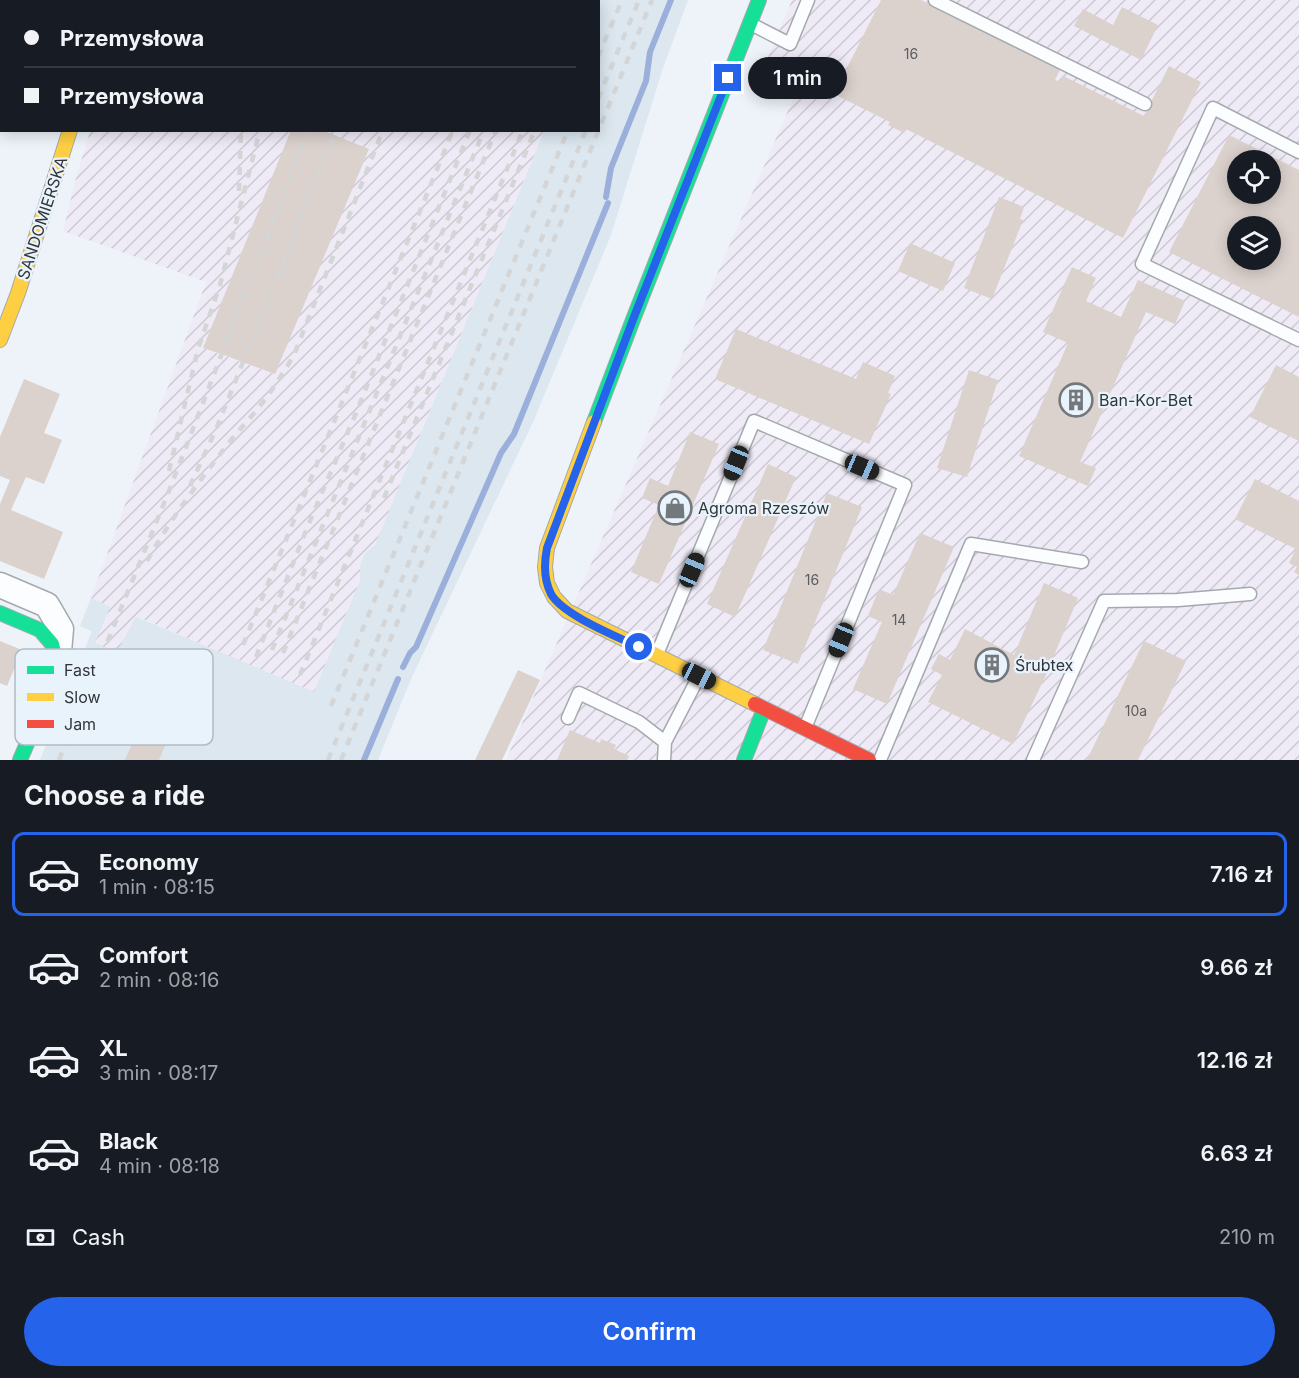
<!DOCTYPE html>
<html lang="en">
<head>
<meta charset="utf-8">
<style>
  :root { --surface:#171b24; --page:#242831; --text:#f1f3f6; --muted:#9ea1a6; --line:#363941; --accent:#2563eb }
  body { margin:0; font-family:Inter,sans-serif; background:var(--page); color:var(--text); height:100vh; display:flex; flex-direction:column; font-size:22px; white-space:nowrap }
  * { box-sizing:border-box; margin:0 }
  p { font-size:20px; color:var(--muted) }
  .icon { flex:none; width:33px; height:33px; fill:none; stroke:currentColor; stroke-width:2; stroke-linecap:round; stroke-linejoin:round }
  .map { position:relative; height:760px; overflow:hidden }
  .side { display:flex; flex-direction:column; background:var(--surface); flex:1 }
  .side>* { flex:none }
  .hud { position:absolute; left:0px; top:0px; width:600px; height:132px; box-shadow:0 3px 15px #0003; display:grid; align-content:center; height:132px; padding:0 24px; background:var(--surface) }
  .buttons { position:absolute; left:1227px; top:150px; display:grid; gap:12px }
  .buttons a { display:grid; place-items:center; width:54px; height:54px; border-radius:50%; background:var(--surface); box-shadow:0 3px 15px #0003; font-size:30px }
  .end { position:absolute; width:27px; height:27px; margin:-14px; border:8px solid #2563eb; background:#fff; box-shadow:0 0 0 3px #fff }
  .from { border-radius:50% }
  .bubble { position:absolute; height:42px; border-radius:21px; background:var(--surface); box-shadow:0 3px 15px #0003; font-size:20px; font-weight:600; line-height:42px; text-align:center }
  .car { position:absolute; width:18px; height:36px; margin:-18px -9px; border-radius:8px; box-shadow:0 0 4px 2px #0007; background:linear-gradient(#222 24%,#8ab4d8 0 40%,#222 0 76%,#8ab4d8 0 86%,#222 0) }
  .hud b { display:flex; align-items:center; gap:21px; height:57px; font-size:22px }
  .hud b+b { border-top:2px solid var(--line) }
  .hud i { width:15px; height:15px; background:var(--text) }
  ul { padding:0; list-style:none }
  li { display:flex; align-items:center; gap:18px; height:84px; margin:0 12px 9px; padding:0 12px; border:3px solid transparent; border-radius:12px }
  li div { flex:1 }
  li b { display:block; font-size:22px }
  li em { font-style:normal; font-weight:600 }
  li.active { border-color:var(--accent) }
  li>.icon { width:54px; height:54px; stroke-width:1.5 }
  h2 { padding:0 24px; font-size:27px; line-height:72px }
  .pay { display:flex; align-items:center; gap:15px; height:66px; padding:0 24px; font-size:22px }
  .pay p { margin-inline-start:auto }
  .cta { display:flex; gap:12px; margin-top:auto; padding:12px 24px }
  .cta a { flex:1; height:69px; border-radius:36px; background:var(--accent); color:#fff; font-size:24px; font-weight:600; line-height:69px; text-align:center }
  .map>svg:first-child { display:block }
  .built { fill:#dce7f0 }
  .industrial { fill:url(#industrial-furrows); fill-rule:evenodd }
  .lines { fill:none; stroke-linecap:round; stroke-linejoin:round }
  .stream { stroke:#9ab0db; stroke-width:6 }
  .building { fill:#dbd1cd; fill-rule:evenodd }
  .lane-casing { stroke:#a4a9ad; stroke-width:15 }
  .street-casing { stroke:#a4a9ad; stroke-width:27 }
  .fast-casing { stroke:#a4a9ad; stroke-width:16 }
  .slow-casing { stroke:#a4a9ad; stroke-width:16 }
  .jam-casing { stroke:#a4a9ad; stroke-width:16 }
  .lane { stroke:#fcfdfe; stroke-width:12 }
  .street { stroke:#fcfdfe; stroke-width:24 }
  .fast { stroke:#16e098; stroke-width:14 }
  .slow { stroke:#ffcf43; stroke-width:14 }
  .jam { stroke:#f24e42; stroke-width:14 }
  .rail { stroke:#d4d5d6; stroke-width:4.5; stroke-dasharray:8 8; stroke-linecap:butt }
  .route { stroke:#2563eb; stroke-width:8 }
  .labels { text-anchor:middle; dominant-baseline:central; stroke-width:4.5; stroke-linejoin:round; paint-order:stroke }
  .number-label { font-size:14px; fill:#5c5c5e }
  .street-label { font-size:16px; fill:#323539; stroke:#e9f3fc }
  .poi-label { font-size:16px; fill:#323539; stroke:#e9f3fc; text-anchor:start }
  .key { fill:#e9f3fc; stroke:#b2bac2; stroke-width:1.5 }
  .key-label { font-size:16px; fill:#323539 }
</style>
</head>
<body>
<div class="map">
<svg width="1299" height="760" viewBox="0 0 1299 760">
  <defs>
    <pattern id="industrial-furrows" width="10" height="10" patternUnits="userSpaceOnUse" patternTransform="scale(1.5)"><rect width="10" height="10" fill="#eeeaf6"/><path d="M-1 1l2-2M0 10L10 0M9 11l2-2" fill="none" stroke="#cdc9d4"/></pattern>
  </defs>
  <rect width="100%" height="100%" fill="#edf3f8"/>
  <path class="built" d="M 598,0 L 688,0 L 663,68 L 611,235 L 533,422 L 411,679 L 378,760 L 40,760 L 92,631 L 80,626 L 91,598 L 314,691 L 360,580 L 360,565 L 365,553 L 375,545 L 544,131 L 598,130 Z"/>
  <path class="industrial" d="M 128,0 L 598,0 L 597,2 L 127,1 Z
    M 792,0 L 1299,0 L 1299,760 L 506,760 L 800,83 L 766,62 ZM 1238,160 L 1270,160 L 1270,194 L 1238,194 ZM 1238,226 L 1270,226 L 1270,260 L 1238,260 Z
    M 90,131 L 291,131 L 203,348 L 275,374 L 368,149 L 322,131 L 544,131 L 375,545 L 365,553 L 360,565 L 360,580 L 314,692 L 136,616 L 117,652 L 95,643 L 110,607 L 91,598 L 206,282 L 63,231 L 76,178 Z"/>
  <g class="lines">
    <path class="stream" d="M 606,197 L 611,168 L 646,81 L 650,52 L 671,0
      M 403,667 L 410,653 L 416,647 L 501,453 L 514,434 L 608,203
      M 364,760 L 398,679"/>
  </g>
  <path class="building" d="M 881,0 L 921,0 L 959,19 L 961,16 L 981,27 L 980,30 L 1060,70 L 1055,80 L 1060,82 L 1063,76 L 1144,116 L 1169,66 L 1201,82 L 1123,238 L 906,129 L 904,133 L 888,125 L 890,122 L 834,94 Z
    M 1122,7 L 1158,25 L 1141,60 L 1074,26 L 1083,9 L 1113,25 Z
    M 291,130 L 322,130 L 369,149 L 275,374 L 221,354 L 203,348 Z
    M 1229,135 L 1299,170 L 1299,317 L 1169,252 ZM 1238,160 L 1270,160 L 1270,194 L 1238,194 ZM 1238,226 L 1270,226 L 1270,260 L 1238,260 Z
    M 999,197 L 1024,207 L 1020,219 L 1023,220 L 992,299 L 964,288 Z
    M 910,243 L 955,263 L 943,291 L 898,271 Z
    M 1072,267 L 1096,278 L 1086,301 L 1121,317 L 1138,280 L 1185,301 L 1175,324 L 1146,312 L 1080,462 L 1096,468 L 1088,486 L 1019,456 L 1068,343 L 1043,332 Z
    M 736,329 L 856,379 L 863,362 L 895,376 L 888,393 L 891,394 L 869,444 L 715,379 Z
    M 1276,365 L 1299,377 L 1299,441 L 1250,417 Z
    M 969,370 L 998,380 L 967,477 L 937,468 Z
    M 24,379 L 60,394 L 44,433 L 62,440 L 44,484 L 26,477 L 11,510 L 63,532 L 44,579 L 0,561 L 0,504 L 10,480 L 0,476 L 0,437 Z
    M 690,432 L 719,444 L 659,584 L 631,572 L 659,505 L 642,498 L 650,478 L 668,486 Z
    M 768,464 L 796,477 L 735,617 L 707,604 Z
    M 1255,479 L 1299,501 L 1299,575 L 1294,572 L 1297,567 L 1289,563 L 1296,549 L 1235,519 Z
    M 827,493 L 862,507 L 798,664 L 763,650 Z
    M 920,533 L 954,547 L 887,704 L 853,689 L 882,622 L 868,616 L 879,589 L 893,595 Z
    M 1044,583 L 1078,598 L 1045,677 L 1013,744 L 928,702 L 942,675 L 931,669 L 939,654 L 950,660 L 965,629 L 1014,655 Z
    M 0,641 L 22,650 L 7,686 L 0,683 Z
    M 1144,641 L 1186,661 L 1138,760 L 1087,760 Z
    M 518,670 L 540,680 L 502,760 L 475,760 Z
    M 139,727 L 168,739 L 159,760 L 125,760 Z
    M 570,730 L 600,743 L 601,739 L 616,745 L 614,749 L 629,756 L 627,760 L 557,760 Z"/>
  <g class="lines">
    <defs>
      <path id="lane" d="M 935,0 L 1145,104
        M 751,24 L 790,44 L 808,0
        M 1299,152 L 1213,108 L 1142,264 L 1299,340
        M 657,654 L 754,421 L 905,485 L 805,728
        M 568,718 L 579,693 L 639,722 L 665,742
        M 664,760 L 665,742 L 698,678
        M 880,760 L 971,544 L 1082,562
        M 1033,760 L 1104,601 L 1178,600 L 1250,594"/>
      <path id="street" d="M 112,2 L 112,0
        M 0,585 L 47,605 L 61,629 L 58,663"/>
      <path id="fast" d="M 594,422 L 634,317 L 759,0
        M 0,613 L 40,630 L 52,644 L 58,671 L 20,760
        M 744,760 L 764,709"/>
      <path id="slow" d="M 0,340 L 18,293 L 70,130
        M 594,422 L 547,548 L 545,567 L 547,583 L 554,597 L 567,611 L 755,704"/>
      <path id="jam" d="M 755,704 L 869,760"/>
    </defs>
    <use href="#lane" class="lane-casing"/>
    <use href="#street" class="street-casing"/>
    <use href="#fast" class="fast-casing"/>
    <use href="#slow" class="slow-casing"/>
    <use href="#jam" class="jam-casing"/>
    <use href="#lane" class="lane"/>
    <use href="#street" class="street"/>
    <use href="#fast" class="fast"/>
    <use href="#slow" class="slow"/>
    <use href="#jam" class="jam"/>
    <path class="rail" d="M 355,2 L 356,0
      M 430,2 L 432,0
      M 447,2 L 448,0
      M 508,2 L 509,0
      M 522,2 L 522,0
      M 537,2 L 538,0
      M 549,2 L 550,0
      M 575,2 L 576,0
      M 587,2 L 588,0
      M 598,57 L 622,0
      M 598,99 L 639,0
      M 239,191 L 241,130
      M 169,471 L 198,349 L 220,285 L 260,130
      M 190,486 L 217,427 L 336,130
      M 384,498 L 535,130
      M 147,561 C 171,518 201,479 231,440 C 239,430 247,422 255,412 C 270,394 282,375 294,355 L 383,130
      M 243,645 L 453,130
      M 272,650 L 484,130
      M 283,653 L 496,130
      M 256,657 L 307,528 L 356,413 L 470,130
      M 300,675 L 523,130
      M 331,706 L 568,130
      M 59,760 L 169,491 L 308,130
      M 328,760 L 586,130
      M 341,760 L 652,0"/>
  </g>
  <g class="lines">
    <path class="route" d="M 639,647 C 616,636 563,615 551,594 C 544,580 544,563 547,548 L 634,317 L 728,78"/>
  </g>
  <defs>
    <symbol id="building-ring" viewBox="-11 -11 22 22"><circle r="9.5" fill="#e9f3fc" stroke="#73787c" stroke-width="1.5"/><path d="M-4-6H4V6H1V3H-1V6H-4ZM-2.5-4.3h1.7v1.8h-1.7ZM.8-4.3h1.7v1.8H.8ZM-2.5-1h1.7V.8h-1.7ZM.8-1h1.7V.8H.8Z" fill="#73787c"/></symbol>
    <symbol id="shop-ring" viewBox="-11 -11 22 22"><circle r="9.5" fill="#e9f3fc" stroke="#73787c" stroke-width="1.5"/><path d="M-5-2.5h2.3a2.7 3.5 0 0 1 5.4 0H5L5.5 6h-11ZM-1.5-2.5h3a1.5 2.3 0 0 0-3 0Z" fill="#73787c"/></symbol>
  </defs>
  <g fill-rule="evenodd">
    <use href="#building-ring" x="1057" y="381" width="38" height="38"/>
    <use href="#shop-ring" x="656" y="489" width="38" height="38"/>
    <use href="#building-ring" x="973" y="646" width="38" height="38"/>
  </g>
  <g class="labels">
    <g class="number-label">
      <text x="911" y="53">16</text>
      <text x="812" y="579">16</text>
      <text x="899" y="619">14</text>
      <text x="1136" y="710">10a</text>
    </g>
    <g class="street-label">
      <text transform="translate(42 218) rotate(-72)">SANDOMIERSKA</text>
    </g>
    <g class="poi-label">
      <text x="1099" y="400">Ban-Kor-Bet</text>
      <text x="698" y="508">Agroma Rzeszów</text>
      <text x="1015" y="665">Śrubtex</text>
    </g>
  </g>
  <rect x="15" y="649" width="198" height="96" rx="9" class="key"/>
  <rect x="27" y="666" width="27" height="8" fill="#16e098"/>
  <rect x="27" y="693" width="27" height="8" fill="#ffcf43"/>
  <rect x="27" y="720" width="27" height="8" fill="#f24e42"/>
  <g class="key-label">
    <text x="64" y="676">Fast</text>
    <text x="64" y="703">Slow</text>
    <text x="64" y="730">Jam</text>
  </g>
</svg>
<div class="buttons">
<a><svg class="icon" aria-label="locate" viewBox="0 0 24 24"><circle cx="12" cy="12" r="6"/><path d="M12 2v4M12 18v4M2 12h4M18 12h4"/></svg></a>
<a><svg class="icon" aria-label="layers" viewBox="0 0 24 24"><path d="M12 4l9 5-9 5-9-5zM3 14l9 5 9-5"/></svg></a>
</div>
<i class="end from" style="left:639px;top:647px"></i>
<i class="end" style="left:728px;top:78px"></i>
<div class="bubble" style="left:748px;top:57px;width:99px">1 min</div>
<i class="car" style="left:736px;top:463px;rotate:202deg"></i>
<i class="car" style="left:862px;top:467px;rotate:113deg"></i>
<i class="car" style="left:692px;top:570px;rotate:23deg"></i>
<i class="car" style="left:841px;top:640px;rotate:202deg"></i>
<i class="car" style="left:699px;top:676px;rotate:117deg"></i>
<div class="hud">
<b><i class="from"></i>Przemysłowa</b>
<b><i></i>Przemysłowa</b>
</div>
</div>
<section class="side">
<h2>Choose a ride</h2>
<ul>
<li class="active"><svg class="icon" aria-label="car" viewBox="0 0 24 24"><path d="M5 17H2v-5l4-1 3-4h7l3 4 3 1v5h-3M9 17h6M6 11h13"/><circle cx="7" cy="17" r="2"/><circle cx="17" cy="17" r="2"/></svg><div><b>Economy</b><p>1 min · 08:15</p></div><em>7.16 zł</em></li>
<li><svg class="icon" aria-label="car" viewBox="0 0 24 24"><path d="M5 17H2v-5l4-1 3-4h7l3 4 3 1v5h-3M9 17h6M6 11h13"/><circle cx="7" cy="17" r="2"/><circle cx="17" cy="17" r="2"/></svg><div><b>Comfort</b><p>2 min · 08:16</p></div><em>9.66 zł</em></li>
<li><svg class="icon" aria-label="car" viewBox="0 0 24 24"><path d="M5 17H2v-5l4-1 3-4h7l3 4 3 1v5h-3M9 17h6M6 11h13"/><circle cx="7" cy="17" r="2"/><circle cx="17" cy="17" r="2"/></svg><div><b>XL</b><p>3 min · 08:17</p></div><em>12.16 zł</em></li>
<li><svg class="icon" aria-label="car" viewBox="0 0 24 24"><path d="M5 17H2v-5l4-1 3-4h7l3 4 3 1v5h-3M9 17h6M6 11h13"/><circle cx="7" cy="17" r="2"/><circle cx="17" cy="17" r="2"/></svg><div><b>Black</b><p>4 min · 08:18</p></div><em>6.63 zł</em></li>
</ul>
<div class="pay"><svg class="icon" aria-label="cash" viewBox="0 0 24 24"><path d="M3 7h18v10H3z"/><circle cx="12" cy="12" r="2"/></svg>Cash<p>210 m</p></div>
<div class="cta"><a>Confirm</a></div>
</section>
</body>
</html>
